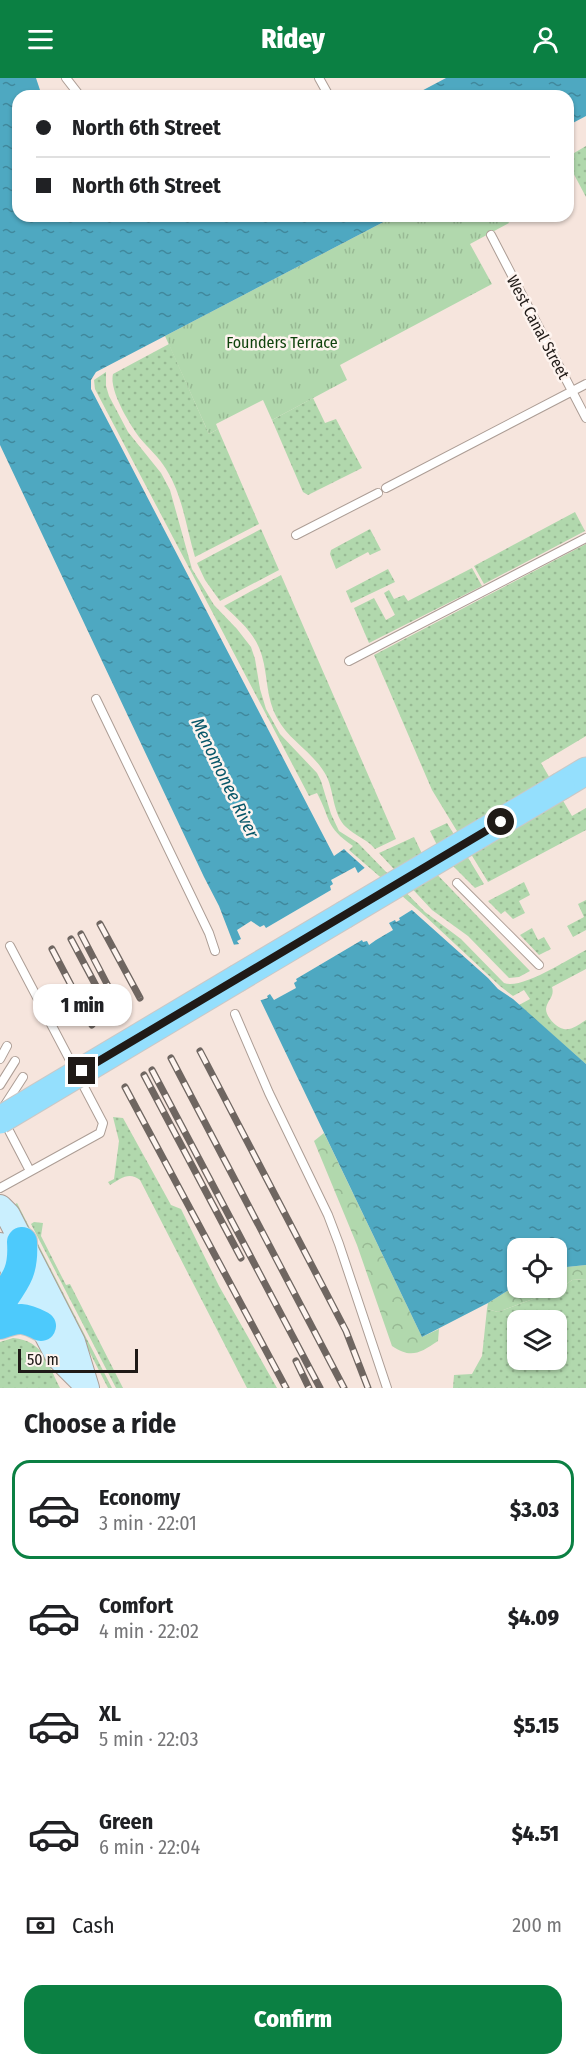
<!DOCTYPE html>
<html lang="en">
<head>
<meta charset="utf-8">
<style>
  :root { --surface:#fff; --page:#f6f6f6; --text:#202124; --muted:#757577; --line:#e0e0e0; --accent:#0b8043 }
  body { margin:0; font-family:"Fira Sans Condensed",sans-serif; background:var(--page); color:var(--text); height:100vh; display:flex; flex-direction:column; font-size:22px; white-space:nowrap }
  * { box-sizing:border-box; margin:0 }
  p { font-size:20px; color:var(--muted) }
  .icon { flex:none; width:33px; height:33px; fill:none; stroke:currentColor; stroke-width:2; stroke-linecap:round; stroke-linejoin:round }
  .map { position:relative; height:1310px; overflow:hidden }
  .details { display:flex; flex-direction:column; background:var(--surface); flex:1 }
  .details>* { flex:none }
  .hud { position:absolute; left:12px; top:12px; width:562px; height:132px; border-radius:18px; box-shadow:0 2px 4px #0004; display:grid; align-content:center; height:132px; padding:0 24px; background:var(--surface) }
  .controls { position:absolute; left:507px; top:1160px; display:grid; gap:12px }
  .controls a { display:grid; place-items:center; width:60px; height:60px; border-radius:12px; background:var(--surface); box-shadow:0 2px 4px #0004; font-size:30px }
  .scale { position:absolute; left:18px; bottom:15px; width:120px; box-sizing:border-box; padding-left:6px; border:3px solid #1f1a17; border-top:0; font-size:16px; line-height:21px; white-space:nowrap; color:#1f1a17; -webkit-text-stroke:4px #fef4ef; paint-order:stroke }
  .end { position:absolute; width:27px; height:27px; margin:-14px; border:8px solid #1f1a17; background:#fff; box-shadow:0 0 0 3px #fff }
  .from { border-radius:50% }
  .bubble { position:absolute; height:42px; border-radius:18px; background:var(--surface); box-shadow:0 2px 4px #0004; font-size:20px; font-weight:800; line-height:42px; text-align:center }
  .hud b { display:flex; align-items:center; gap:21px; height:57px; font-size:22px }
  .hud b+b { border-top:2px solid var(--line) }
  .hud i { width:15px; height:15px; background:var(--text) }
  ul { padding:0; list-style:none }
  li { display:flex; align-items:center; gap:18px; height:99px; margin:0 12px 9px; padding:0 12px; border:3px solid transparent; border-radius:18px }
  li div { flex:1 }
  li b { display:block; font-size:22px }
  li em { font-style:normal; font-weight:800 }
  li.current { border-color:var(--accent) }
  li>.icon { width:54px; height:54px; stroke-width:1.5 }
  h2 { padding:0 24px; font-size:27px; line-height:72px }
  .pay { display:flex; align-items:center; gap:15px; height:66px; padding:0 24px; font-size:22px }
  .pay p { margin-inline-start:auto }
  .action { display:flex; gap:12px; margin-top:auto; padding:12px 24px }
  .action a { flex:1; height:69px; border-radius:18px; background:var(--accent); color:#fff; font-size:24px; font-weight:800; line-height:69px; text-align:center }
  header { display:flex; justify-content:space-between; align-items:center; height:78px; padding:0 24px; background:var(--accent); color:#fff; font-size:27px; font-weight:800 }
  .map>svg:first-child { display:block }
  .grass { fill:url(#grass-dots); fill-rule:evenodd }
  .forest { fill:url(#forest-crowns) }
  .park { fill:url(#park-tufts) }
  .water { fill:url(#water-ripples) }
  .pier { fill:#f6e5dd }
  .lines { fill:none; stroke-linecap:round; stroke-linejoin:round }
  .lane-casing { stroke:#ac9d95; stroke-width:10 }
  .secondary-casing { stroke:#ac9d95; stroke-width:26 }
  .primary-casing { stroke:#c9c8c7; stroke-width:29 }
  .highway-casing { stroke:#c9c8c7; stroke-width:32 }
  .lane { stroke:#fff; stroke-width:8 }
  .secondary { stroke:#caeffe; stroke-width:24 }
  .primary { stroke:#94dffd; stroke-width:27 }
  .highway { stroke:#4dcafc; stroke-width:30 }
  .rail-casing { stroke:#6f6661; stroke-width:7 }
  .rail { stroke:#fef4ef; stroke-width:4.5; stroke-dasharray:14; stroke-linecap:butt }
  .primary-bridge-casing { stroke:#c9c8c7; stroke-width:29; stroke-linecap:butt }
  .primary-bridge { stroke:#94dffd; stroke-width:27 }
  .route { stroke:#1f1a17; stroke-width:8 }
  .labels { text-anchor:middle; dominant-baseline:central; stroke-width:5; stroke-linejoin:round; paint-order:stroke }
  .street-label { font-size:16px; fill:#1f1a17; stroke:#fef4ef }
  .park-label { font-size:16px; fill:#10430d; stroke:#fef4ef }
  .water-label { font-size:18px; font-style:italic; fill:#085769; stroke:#fef4ef }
</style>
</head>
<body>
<header><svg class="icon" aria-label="menu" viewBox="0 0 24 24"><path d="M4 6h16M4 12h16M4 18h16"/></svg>Ridey<svg class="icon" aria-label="person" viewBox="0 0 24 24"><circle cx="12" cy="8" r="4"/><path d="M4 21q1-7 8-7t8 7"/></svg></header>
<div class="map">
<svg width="586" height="1310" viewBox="0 0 586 1310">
  <defs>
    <pattern id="grass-dots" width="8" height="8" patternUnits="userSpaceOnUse" patternTransform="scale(1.5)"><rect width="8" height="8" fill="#b1d8ad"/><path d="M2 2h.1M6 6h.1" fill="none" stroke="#98b994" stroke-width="1.8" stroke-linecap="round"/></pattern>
    <pattern id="forest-crowns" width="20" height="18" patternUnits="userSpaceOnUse" patternTransform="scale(1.5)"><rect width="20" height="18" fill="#b1d8ad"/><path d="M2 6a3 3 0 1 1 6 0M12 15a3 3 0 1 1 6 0" fill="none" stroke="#98b994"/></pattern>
    <pattern id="park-tufts" width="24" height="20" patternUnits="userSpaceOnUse" patternTransform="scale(1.5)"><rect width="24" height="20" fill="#b1d8ad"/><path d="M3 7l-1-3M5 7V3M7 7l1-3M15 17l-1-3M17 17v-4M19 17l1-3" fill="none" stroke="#98b994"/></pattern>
    <pattern id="water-ripples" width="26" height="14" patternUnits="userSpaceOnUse" patternTransform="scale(1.5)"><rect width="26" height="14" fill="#4ea8c1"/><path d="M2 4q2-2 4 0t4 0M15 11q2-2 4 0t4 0" fill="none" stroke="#40889c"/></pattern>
  </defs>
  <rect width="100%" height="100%" fill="#f6e5dd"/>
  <path class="grass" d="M 586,68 L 586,119 L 569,87 L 569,78 Z
    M 169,266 L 209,356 L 218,351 L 259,446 L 195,479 C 186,449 183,418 166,391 C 159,379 148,370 139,359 C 129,345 109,313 113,296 Z
    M 106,294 L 106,308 L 109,318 L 128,354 L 161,395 L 170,412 L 192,491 L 214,527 L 237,551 L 251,569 L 255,581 L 260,611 L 266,631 L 280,656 L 317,695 L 321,703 L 331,736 L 339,753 L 358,765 L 425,834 L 461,861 L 504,905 C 522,912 568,881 586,872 L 586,891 L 552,909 C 555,919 547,922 546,931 C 546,940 560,954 569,951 C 575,950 581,945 586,942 L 586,986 L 519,927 L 530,921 L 524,912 L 513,918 L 500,908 L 424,837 L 349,772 L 353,768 C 325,749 331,741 317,715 L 309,718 L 95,311 L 94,302 Z
    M 313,320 L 325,345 L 336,341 L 362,390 L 308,417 L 303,414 L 272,342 Z
    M 575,434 L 585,453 L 484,506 L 474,488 Z
    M 261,451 L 279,492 L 220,523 L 205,502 L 197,485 Z
    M 370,451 L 381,472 L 370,477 L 368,474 L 336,491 L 330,476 L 331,472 Z
    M 586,466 L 586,658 L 541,685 L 572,738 L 586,730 L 586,752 L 488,804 L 432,712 L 374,577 Z
    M 472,490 L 482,508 L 369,565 L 354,530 L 374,520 L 386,542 L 395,537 L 384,515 L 389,512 L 394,521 L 404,517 L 408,523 Z
    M 388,491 L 395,504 L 351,525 L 346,513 Z
    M 281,497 L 396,761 L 375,771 C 367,761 355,758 346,749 C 333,737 334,714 327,699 C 315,675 289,663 277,640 C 266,620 268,599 262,578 C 256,556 239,542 224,528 Z
    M 447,745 L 484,806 L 475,810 L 442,777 L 430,753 Z
    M 414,759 L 427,786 L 530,893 L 519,899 L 509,900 L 468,858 L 432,832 L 379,775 Z
    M 524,804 L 530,817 L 519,823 L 525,835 L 513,841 L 505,833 L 501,836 L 488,823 Z
    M 586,822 L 586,852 L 573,859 L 567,848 L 584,839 L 578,826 Z
    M 532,850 L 538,862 L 544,859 L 551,871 L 539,877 L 520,857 Z
    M 113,1039 L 123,1040 L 171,1127 L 181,1131 L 219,1208 L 277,1310 L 247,1310 L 140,1102 C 129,1093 120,1101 110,1107 L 108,1104 L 114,1101 L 119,1063 Z
    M 17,1125 L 112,1310 L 108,1310 L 14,1127 Z
    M 34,1144 L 43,1145 L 41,1158 L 66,1207 L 70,1206 L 123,1310 L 116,1310 L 31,1146 Z
    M 586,1201 L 586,1310 L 453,1310 L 454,1297 L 472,1296 L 482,1278 L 487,1231 L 498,1234 L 560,1211 L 572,1202 ZM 518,1242 L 556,1242 L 556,1281 L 518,1281 Z
    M 13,1260 C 44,1263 47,1285 60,1310 L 0,1310 L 0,1264 Z"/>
  <path class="forest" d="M 324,1055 L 422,1259 L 439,1251 L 438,1263 C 420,1275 411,1281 392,1268 L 357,1167 L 314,1063 Z
    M 586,1187 L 586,1201 L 572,1202 L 560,1211 L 498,1234 L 487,1231 L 488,1225 L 517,1207 L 518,1209 L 556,1209 L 557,1190 Z"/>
  <path class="park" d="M 395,138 L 505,138 L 509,145 L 470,166 L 492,206 L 340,287 L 347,302 L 272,342 L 263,322 L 216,346 L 218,351 L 209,356 L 165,258 Z"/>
  <path class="water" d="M 0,0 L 36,0 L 42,18 L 18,18 L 18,138 L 395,138 L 96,294 L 91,302 L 91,311 L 334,778 L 344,771 L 347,774 L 488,900 L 498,911 L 513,921 L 586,986 L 586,1187 L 557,1190 L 556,1170 L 518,1170 L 517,1207 L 488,1225 L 422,1259 L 234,867 L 219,828 L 204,799 L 0,367 Z
    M 446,0 L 586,0 L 586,38 L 569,47 L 568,18 L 412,18 Z"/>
  <path class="pier" d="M 367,788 L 415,830 L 399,840 L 400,842 L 396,844 L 395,842 L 389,845 L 393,852 L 376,862 L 369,867 L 367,863 L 363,864 L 362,862 L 296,901 L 297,903 L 294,905 L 296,910 L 274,922 L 270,916 L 267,918 L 268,920 L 258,923 L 232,870 L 232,867 L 239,866 L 237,863 L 241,861 L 237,852 L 251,843 L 260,849 L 264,847 L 266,850 L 331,812 L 330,808 L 333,806 L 331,802 L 355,789 L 358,795 Z"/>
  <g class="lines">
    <defs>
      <path id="lane" d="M 66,0 L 80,18
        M 319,0 L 329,18
        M 491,157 L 586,340
        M 386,410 L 586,306
        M 296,457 L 378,415
        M 349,583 L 586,460
        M 96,621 L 209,855 L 215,873
        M 457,805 L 539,887
        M 235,936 L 269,1015 L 328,1137 L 339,1166 L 387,1310
        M 0,981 L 7,968
        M 0,1007 L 15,983
        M 3,1030 L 23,999
        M 4,1043 L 30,1093
        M 0,1110 L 100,1055 L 103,1045 L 10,868"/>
      <path id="secondary" d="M 0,1129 L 8,1137 L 73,1264 L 87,1310
        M 0,1167 L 58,1279 L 84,1305"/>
      <path id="primary" d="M 561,708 L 586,693
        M 238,900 L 344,837"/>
      <path id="highway" d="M 0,1225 C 16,1202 24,1193 22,1164
        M 0,1246 C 19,1239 24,1239 41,1248"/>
    </defs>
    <use href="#lane" class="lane-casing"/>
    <use href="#secondary" class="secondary-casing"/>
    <use href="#primary" class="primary-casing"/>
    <use href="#highway" class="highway-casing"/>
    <use href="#lane" class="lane"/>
    <use href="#secondary" class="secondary"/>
    <use href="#primary" class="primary"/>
    <use href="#highway" class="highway"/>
    <defs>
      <path id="rail" d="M 100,846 L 140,920
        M 81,856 L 120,931
        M 71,861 L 111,936
        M 52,871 L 92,947
        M 200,973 L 346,1253 L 368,1310
        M 171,980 L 344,1310
        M 152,992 L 320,1310
        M 144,997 L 241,1180
        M 125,1009 L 286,1310
        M 296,1283 L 309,1310"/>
    </defs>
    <use href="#rail" class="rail-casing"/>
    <use href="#rail" class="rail"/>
    <defs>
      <path id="primary-bridge" d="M 344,837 L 561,708
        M 0,1042 L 238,900"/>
    </defs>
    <use href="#primary-bridge" class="primary-bridge-casing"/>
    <use href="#primary-bridge" class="primary-bridge"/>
  </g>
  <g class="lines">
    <path class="route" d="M 82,993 L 501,744"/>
  </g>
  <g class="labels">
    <g class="street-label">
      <text transform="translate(538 249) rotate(62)">West Canal Street</text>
    </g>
    <g class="park-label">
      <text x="282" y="264">Founders Terrace</text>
    </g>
    <g class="water-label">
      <text transform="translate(225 700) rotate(64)">Menomonee River</text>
    </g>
  </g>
</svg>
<div class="controls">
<a><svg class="icon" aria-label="locate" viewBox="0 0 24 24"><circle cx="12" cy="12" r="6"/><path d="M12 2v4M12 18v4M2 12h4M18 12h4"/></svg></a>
<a><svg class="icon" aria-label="layers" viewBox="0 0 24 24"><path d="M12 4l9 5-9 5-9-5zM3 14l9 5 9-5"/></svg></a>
</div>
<div class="scale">50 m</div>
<i class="end from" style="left:501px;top:744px"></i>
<i class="end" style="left:82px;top:993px"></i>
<div class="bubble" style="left:33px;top:906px;width:99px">1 min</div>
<div class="hud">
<b><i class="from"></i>North 6th Street</b>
<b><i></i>North 6th Street</b>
</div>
</div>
<section class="details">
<h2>Choose a ride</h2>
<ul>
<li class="current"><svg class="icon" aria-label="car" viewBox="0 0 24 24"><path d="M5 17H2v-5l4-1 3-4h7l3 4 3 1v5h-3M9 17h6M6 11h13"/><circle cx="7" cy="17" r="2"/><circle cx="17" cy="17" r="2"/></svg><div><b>Economy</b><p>3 min · 22:01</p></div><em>$3.03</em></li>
<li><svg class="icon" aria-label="car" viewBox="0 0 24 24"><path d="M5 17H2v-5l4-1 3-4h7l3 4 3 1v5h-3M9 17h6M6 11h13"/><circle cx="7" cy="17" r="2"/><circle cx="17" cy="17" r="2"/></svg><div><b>Comfort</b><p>4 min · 22:02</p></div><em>$4.09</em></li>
<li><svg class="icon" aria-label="car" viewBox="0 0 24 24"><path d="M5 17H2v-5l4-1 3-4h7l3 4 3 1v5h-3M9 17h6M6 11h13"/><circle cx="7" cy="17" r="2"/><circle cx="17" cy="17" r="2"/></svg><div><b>XL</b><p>5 min · 22:03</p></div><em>$5.15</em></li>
<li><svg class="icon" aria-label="car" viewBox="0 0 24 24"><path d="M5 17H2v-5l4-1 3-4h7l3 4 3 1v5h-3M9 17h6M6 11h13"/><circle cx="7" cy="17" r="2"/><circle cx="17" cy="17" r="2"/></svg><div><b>Green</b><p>6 min · 22:04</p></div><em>$4.51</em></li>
</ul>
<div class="pay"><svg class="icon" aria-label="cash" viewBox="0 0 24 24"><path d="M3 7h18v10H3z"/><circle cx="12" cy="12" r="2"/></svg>Cash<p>200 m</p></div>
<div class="action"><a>Confirm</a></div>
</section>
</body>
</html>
